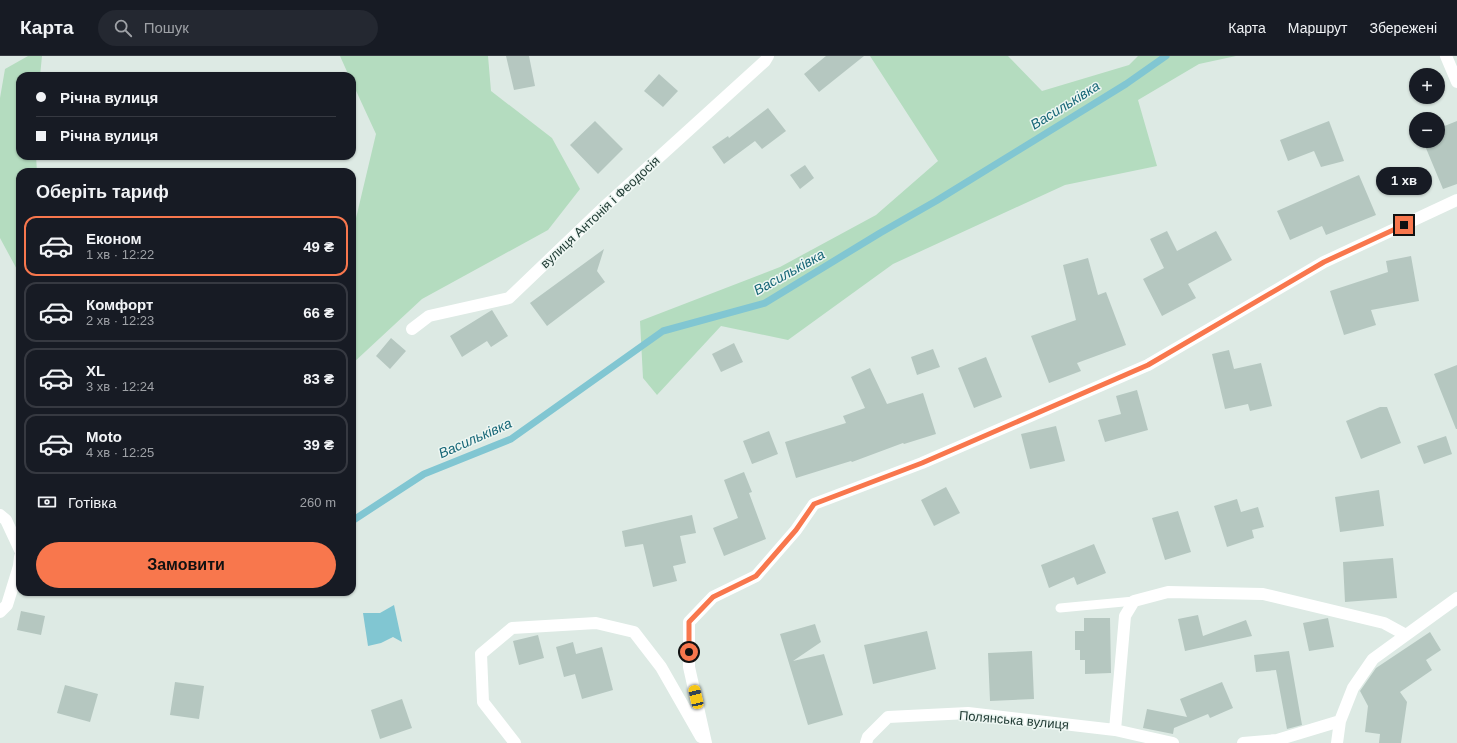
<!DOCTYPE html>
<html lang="uk">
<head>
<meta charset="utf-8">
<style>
  :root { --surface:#171b24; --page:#242831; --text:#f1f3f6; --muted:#9ea1a6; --line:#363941; --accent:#f8774d }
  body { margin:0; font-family:Arial,sans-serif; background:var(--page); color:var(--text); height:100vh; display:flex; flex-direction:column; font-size:15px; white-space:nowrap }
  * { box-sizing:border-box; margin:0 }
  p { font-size:13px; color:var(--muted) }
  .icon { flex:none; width:22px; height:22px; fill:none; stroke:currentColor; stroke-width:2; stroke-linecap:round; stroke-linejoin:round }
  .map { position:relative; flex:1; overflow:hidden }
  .details { position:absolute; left:16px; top:112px; width:340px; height:428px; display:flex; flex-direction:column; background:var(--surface); border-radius:12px; box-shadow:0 1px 3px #0004 }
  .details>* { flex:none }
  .banner { position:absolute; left:16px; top:16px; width:340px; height:88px; border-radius:12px; box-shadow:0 1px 3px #0004; display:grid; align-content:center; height:88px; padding:0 20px; background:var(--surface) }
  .tools { position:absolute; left:1409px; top:12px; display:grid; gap:8px }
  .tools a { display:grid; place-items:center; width:36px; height:36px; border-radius:50%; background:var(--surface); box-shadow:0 1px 3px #0004; font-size:20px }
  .end { position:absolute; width:18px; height:18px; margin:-9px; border:5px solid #f8774d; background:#111; box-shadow:0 0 0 2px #111 }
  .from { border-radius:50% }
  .bubble { position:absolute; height:28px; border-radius:14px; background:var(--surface); box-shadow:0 1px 3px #0004; font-size:13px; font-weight:700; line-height:28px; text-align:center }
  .car { position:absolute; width:12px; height:24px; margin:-12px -6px; border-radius:5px; box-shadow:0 0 3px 1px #0007; background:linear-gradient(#f5c518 24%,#345 0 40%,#f5c518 0 76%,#345 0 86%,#f5c518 0) }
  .banner b { display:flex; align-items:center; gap:14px; height:38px; font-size:15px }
  .banner b+b { border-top:1px solid var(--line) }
  .banner i { width:10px; height:10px; background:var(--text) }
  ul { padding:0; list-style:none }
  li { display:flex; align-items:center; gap:12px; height:60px; margin:0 8px 6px; padding:0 12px; border:2px solid var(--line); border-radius:12px }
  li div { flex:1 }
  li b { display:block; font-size:15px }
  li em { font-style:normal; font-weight:700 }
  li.active { border-color:var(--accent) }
  li>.icon { width:36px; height:36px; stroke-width:1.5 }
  h2 { padding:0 20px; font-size:18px; line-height:48px }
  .pay { display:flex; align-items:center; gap:10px; height:44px; padding:0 20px; font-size:15px }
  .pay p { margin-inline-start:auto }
  .primary-button { display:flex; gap:8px; margin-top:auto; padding:8px 20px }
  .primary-button a { flex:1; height:46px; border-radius:24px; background:var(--accent); color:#111; font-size:16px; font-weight:700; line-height:46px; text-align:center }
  header { display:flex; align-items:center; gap:24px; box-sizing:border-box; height:56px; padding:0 20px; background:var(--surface); border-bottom:1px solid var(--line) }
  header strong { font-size:19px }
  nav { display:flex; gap:22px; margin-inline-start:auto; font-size:14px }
  .search { width:280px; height:36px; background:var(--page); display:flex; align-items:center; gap:10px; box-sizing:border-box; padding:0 14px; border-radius:22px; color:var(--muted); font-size:15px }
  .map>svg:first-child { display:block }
  .green { fill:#b4dcbf }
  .water { fill:#81c6d2 }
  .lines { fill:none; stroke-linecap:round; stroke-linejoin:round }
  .stream { stroke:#81c6d2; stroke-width:7 }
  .building { fill:#b5c7c0 }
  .service { stroke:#fff; stroke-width:9 }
  .minor { stroke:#fff; stroke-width:12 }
  .route { stroke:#f8774d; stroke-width:5 }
  .labels { text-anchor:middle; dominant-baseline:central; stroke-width:3; stroke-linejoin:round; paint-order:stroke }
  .street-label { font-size:13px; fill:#1e3932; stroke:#edf6f2 }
  .water-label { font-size:14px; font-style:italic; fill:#176777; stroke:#edf6f2 }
</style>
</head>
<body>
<header>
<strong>Карта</strong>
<div class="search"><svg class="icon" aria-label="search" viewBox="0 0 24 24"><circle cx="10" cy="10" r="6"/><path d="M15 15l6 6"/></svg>Пошук</div>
<nav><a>Карта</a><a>Маршрут</a><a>Збережені</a></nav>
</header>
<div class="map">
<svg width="1457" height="687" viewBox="0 0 1457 687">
  <rect width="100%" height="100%" fill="#ddeae4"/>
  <path class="green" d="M 28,0 L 42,0 L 40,20 L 20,20 L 20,100 L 36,100 L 37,116 L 20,116 L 20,219 L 0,182 L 0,42 L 5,13 Z
    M 340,0 L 488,0 L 491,35 L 552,82 L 580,133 L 548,174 L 422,243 L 352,308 L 352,179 L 376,78 L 352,26 L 352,20 L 349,20 Z
    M 870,0 L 1008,0 L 1042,35 L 1129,9 L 1138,0 L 1236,0 L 1199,8 L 1138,44 L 1157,110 L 1065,129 L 893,208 L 788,284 L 721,270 L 657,339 L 643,322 L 640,265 L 780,211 L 876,159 L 938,105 Z"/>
  <path class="water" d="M 394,549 L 402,586 L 393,581 L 381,587 L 368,590 L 363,557 L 380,557 Z"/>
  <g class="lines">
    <path class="stream" d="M 352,465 L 424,418 L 511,383 L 663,275 L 765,247 L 880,177 L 936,145 L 1126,28 L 1166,0"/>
  </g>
  <path class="building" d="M 506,0 L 529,0 L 535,30 L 514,34 Z
    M 826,0 L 864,0 L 819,36 L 804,18 Z
    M 659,18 L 678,35 L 663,51 L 644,35 Z
    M 768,52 L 786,75 L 762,93 L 755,85 L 724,108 L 712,91 L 728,80 L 729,82 Z
    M 595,65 L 623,93 L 598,118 L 570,89 Z
    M 1329,65 L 1344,105 L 1321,111 L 1314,95 L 1288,105 L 1280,84 Z
    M 1457,65 L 1457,128 L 1443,133 L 1423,85 L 1438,85 L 1438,66 L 1440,66 L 1442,71 Z
    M 805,109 L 814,122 L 800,133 L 790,119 Z
    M 1359,119 L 1376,159 L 1326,179 L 1322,170 L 1290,184 L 1277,155 Z
    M 1167,175 L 1177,195 L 1216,175 L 1232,204 L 1188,228 L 1196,242 L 1162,260 L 1143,223 L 1164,212 L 1150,183 Z
    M 604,193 L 597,215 L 605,226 L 547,270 L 530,247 Z
    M 1411,200 L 1419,245 L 1371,254 L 1376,269 L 1344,279 L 1330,235 L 1388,216 L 1386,205 Z
    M 1088,202 L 1098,239 L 1106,236 L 1126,289 L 1077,307 L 1081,315 L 1049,327 L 1031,280 L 1076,264 L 1063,209 Z
    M 492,254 L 508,280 L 491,291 L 487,285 L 462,301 L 450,280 Z
    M 391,282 L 406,295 L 390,313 L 376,300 Z
    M 734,287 L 743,306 L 721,316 L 712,298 Z
    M 933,293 L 940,311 L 917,319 L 911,301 Z
    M 1229,294 L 1234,313 L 1261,307 L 1272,350 L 1250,355 L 1248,348 L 1225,353 L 1212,298 Z
    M 986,301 L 1002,341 L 974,352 L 958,312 Z
    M 1457,309 L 1457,373 L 1456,373 L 1434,318 Z
    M 870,312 L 887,348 L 923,337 L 936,378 L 904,388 L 903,387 L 852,406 L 851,405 L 796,422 L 785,386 L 846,367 L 843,360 L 865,352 L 851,321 Z
    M 1137,334 L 1148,374 L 1105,386 L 1098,364 L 1121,358 L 1116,340 Z
    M 1380,351 L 1387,351 L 1401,387 L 1361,403 L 1346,365 Z
    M 1056,370 L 1065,405 L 1030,413 L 1021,378 Z
    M 769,375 L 778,398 L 752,408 L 743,385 Z
    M 1446,380 L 1452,398 L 1424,408 L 1417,390 Z
    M 744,416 L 752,436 L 749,437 L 766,483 L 724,500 L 713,472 L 738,462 L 724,424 Z
    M 946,431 L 960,457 L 934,470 L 921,444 Z
    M 1379,434 L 1384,470 L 1340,476 L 1335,441 Z
    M 1237,443 L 1241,456 L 1258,451 L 1264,471 L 1252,474 L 1254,482 L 1227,491 L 1214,450 Z
    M 1178,455 L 1191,496 L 1165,504 L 1152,462 Z
    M 692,459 L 696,477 L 680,480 L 686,507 L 673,510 L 677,525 L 653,531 L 643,488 L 625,491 L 622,475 Z
    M 1094,488 L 1106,517 L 1077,529 L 1074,521 L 1049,532 L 1041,509 Z
    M 1393,502 L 1397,542 L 1345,546 L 1343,506 Z
    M 21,555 L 45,560 L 41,579 L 17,574 Z
    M 1198,559 L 1203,580 L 1246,564 L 1252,580 L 1185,595 L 1178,563 Z
    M 1084,562 L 1110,562 L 1111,617 L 1085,618 L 1085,604 L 1080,604 L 1080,594 L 1075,594 L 1075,575 L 1084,575 Z
    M 1328,562 L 1334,591 L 1309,595 L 1303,567 Z
    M 815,568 L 821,586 L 793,605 L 824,598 L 843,659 L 808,669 L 780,578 Z
    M 927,575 L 936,613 L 873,628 L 864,589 Z
    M 1430,576 L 1441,594 L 1426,604 L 1432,614 L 1400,636 L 1407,646 L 1401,687 L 1379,687 L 1380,678 L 1365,676 L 1368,650 L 1360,635 L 1376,612 Z
    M 538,579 L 544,602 L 519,609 L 513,585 Z
    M 573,586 L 576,598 L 602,591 L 613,634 L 582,643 L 575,618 L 564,621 L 556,591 Z
    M 1032,595 L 1034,643 L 990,645 L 988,597 Z
    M 1289,595 L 1302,669 L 1287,673 L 1276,614 L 1256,616 L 1254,599 Z
    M 175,626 L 204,630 L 199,663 L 170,659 Z
    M 1222,626 L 1233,652 L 1210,662 L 1208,658 L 1174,672 L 1173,678 L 1143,672 L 1147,653 L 1187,661 L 1180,643 Z
    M 65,629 L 98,638 L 90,666 L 57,657 Z
    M 402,643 L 412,672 L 380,683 L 371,654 Z"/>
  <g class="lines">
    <path class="service" d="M 1060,552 L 1134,545"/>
    <path class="minor" d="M 1446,0 L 1457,26
      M 412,273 L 429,260 L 509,242 L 602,153 L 765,5 L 768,0
      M 0,459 L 6,464 L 20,494
      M 0,556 L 7,549 L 19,510 L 20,501
      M 1115,674 L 1125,560 L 1134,545 L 1168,536 L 1263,538 L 1384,567 L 1406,579
      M 515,687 L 483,646 L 481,598 L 512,572 L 596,567 L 634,576 L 661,611 L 701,681
      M 706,687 L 689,611 L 689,566 L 713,541 L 756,520 L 796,474 L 814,448 L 922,407 L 1148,309 L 1324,206 L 1457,144
      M 866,687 L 868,681 L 888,661 L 968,657 L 1115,674 L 1173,687
      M 1243,687 L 1277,684 L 1340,665
      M 1337,687 L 1340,665 L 1353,632 L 1373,603 L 1457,542"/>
  </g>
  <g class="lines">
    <path class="route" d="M 689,596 L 689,566 L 713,541 L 756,520 L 796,474 L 814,448 L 922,407 L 1148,309 L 1324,206 L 1404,169"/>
  </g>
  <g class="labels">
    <g class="street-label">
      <text transform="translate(600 156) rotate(-43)">вулиця Антонія і Феодосія</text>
      <text transform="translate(1014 664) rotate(5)">Полянська вулиця</text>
    </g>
    <g class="water-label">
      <text transform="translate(1065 49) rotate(-32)">Васильківка</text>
      <text transform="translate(789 216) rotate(-29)">Васильківка</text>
      <text transform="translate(475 382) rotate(-24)">Васильківка</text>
    </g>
  </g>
</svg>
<div class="tools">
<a>+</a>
<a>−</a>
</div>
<i class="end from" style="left:689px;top:596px"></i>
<i class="end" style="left:1404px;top:169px"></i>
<div class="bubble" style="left:1376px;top:111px;width:56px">1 хв</div>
<i class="car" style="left:696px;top:641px;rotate:347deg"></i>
<div class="banner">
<b><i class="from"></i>Річна вулиця</b>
<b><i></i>Річна вулиця</b>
</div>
<section class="details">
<h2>Оберіть тариф</h2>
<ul>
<li class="active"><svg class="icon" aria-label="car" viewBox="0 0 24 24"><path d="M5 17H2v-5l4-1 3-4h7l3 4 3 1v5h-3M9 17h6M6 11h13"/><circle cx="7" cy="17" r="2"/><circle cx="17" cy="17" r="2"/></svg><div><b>Економ</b><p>1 хв · 12:22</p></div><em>49 ₴</em></li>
<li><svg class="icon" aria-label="car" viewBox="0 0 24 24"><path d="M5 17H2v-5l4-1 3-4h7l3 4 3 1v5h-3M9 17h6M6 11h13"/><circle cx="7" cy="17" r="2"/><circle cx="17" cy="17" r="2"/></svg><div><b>Комфорт</b><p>2 хв · 12:23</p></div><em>66 ₴</em></li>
<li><svg class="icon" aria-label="car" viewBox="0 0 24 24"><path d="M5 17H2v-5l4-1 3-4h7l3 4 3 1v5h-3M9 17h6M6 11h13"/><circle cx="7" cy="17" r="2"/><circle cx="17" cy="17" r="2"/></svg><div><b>XL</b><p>3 хв · 12:24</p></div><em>83 ₴</em></li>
<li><svg class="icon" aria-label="car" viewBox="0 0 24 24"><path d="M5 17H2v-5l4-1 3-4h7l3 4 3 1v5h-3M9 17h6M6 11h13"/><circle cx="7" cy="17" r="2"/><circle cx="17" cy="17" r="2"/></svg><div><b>Moto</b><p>4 хв · 12:25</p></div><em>39 ₴</em></li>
</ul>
<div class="pay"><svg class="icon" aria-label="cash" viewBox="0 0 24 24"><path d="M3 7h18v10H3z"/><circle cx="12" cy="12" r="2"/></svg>Готівка<p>260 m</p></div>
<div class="primary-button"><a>Замовити</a></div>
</section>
</div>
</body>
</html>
